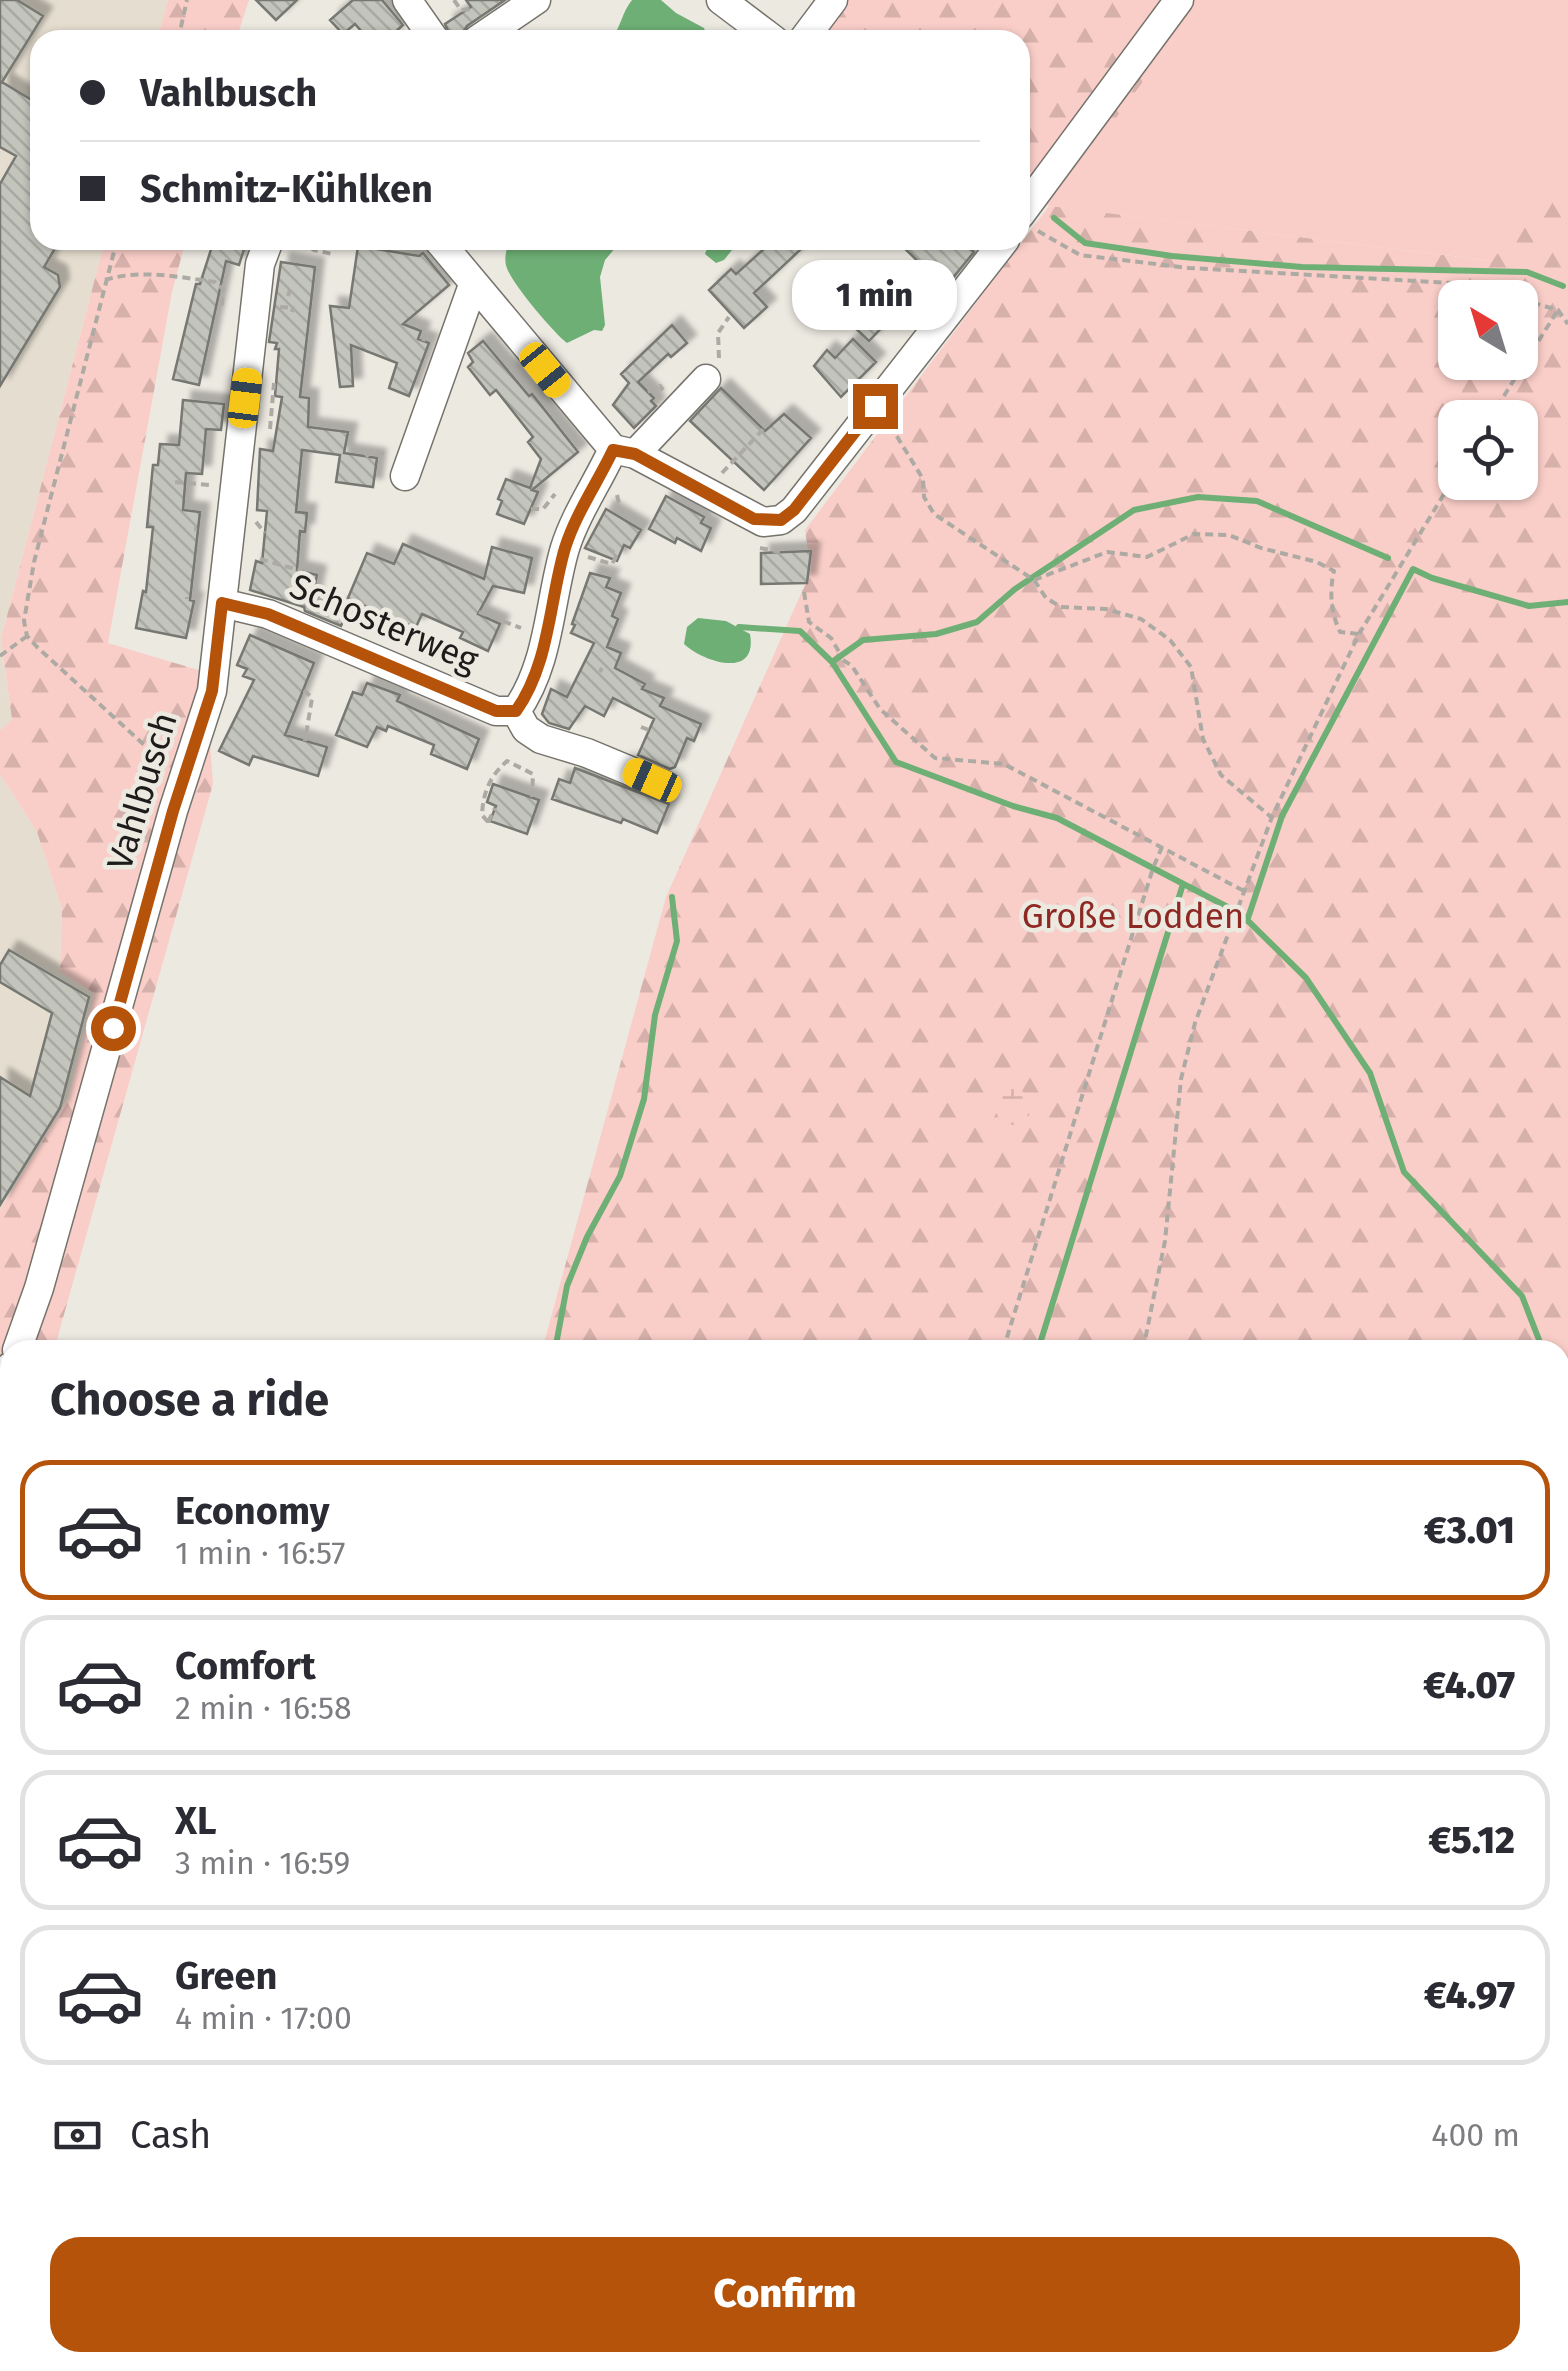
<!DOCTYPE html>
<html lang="en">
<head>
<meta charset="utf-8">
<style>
  :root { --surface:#fff; --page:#f2f2f3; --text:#2b2b33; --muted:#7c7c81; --line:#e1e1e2; --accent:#b45309 }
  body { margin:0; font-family:"Fira Sans",sans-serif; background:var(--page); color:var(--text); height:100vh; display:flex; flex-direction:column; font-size:38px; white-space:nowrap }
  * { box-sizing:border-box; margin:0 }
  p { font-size:32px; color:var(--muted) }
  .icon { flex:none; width:55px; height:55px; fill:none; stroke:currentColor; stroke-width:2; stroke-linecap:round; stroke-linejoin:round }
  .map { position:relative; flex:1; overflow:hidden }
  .sheet { position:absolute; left:0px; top:1340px; width:1570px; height:1032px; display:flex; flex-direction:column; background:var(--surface); border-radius:30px 30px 0 0; box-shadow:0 2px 8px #0004 }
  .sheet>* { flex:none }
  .banner { position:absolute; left:30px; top:30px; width:1000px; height:220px; border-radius:30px; box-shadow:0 2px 8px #0004; display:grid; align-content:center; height:220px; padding:0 50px; background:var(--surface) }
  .needle { width:65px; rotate:322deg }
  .controls { position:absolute; left:1438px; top:280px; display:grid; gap:20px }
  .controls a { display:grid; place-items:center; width:100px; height:100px; border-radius:20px; background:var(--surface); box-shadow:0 2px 8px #0004; font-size:50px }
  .end { position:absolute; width:45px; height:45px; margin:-22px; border:12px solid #b45309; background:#fff; box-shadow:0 0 0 5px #fff }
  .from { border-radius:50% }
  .bubble { position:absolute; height:70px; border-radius:30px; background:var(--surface); box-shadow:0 2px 8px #0004; font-size:32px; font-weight:800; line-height:70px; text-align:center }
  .car { position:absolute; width:30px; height:60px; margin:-30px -15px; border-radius:12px; box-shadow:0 0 8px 2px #0007; background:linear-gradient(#f5c518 24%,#345 0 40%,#f5c518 0 76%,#345 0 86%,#f5c518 0) }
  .banner b { display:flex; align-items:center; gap:35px; height:95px; font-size:38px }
  .banner b+b { border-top:2px solid var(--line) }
  .banner i { width:25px; height:25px; background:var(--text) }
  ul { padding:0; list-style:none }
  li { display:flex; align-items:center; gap:30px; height:140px; margin:0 20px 15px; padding:0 30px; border:5px solid var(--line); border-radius:30px }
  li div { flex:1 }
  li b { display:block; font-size:38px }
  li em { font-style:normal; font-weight:800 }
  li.current { border-color:var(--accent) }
  li>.icon { width:90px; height:90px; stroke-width:1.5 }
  h2 { padding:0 50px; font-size:45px; line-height:120px }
  .pay { display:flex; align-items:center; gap:25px; height:110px; padding:0 50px; font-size:38px }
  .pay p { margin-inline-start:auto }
  .action { display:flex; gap:20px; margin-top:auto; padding:20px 50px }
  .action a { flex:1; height:115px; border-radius:30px; background:var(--accent); color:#fff; font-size:40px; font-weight:800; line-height:115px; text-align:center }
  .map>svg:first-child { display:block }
  .built { fill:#e5ded0 }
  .grass { fill:#facec8 }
  .forest { fill:url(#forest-firs); fill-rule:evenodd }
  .wetland { fill:url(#wetland-marsh) }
  .water { fill:#6eaf75 }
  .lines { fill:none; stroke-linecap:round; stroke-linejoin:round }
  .stream { stroke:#6eaf75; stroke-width:6 }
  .building { fill:url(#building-back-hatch); stroke:#767871; stroke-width:2.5; filter:url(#shadow) }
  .minor-casing { stroke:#76736c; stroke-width:31 }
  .path { stroke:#adaaa4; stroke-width:4; stroke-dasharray:8 5; stroke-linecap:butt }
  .minor { stroke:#fff; stroke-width:28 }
  .route { stroke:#b45309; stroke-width:12 }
  .labels { text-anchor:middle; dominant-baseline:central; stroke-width:9; stroke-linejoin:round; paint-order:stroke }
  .street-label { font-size:35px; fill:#1e1c1a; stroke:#ece9e1 }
  .park-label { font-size:35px; fill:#8e2822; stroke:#ece9e1 }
</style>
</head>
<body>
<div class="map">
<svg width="1568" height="2371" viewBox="0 0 1568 2371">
  <defs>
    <pattern id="forest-firs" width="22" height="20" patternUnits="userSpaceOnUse" patternTransform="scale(2.5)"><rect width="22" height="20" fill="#facec8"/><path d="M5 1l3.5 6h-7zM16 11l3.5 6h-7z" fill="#d6b0ab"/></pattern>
    <pattern id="wetland-marsh" width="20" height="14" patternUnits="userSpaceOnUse" patternTransform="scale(2.5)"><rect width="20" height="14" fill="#facec8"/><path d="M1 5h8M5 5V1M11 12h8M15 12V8" fill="none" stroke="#d6b0ab"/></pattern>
    <pattern id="building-back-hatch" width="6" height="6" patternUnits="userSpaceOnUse" patternTransform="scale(2.5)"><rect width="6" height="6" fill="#c3c5bd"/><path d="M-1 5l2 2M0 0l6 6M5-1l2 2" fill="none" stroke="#a7a9a2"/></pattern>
    <filter id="shadow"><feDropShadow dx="9" dy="-9" stdDeviation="2.5" flood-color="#0004"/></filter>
  </defs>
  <rect width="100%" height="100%" fill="#ece9e1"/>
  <path class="built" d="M 0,0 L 168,0 L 157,40 L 40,40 L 40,240 L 105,240 L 1,639 L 12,721 L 0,730 Z
    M 0,774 L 37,832 L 62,909 L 60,972 L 94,993 L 69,1098 L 0,1210 Z"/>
  <path class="grass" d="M 1204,0 L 1568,0 L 1568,158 L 1493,261 L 1049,206 Z
    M 0,1588 L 10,1594 L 10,2033 L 0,2026 Z"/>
  <path class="forest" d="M 168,0 L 249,0 L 236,40 L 157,40 Z
    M 843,0 L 1204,0 L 1050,206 L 1492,261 L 1568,158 L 1568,2371 L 523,2371 L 510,2363 L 1560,2362 L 1560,1350 L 542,1350 L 666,897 L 811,571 L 805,530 L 1049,206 L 1020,187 L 1020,40 L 816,40 ZM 1455,298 L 1520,298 L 1520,362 L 1455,362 ZM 1455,418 L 1520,418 L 1520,482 L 1455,482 Z
    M 105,240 L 186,240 L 172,292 L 108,643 L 205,672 L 213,784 L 54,1350 L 10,1350 L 10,1594 L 0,1588 L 0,1210 L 69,1098 L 94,993 L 60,972 L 62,909 L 37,832 L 0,774 L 0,730 L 12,720 L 1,639 Z
    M 0,2341 L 10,2348 L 10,2362 L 33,2363 L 46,2371 L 0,2371 Z"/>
  <path class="wetland" d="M995 1107a18 18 0 1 1 36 0a18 18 0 1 1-36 0Z"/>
  <path class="water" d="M 632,0 L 661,0 L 676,13 L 704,28 L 709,40 L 611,40 C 621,27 622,12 632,0 Z
    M 509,240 L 622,240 L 605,260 L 600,277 L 605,325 L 602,331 L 594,330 L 567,343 C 553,332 508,279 506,265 C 504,257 507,248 509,240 Z
    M 710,240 L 740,240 L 724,260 L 716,263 L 705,254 Z
    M 698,618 L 726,621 L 750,634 C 758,680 703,662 684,644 L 687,627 Z
    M 0,2091 L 10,2098 L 10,2309 L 0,2303 Z
    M 409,2363 L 422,2371 L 103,2371 L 90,2363 Z"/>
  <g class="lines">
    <path class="stream" d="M 1054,218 L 1085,243 L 1172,256 L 1302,267 L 1527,272 L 1563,286
      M 739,627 L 800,631 L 832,662 L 896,762 L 1013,806 L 1057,818 L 1241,914 L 1306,978 L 1370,1073 L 1404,1172 L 1522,1296 L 1543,1350
      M 832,662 L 863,640 L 936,634 L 977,622 L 1015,589 L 1134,510 L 1198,497 L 1257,501 L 1388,558
      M 1247,921 L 1282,816 L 1413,569 L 1432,578 L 1529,606 L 1568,602
      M 555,1350 L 567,1286 L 587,1237 L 620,1176 L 644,1099 L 655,1015 L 677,941 L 672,897
      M 1038,1350 L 1183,884
      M 713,2371 L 718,2362"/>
  </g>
  <path class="building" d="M 0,0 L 17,0 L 43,16 L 2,82 L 40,105 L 40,240 L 60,240 L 44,267 L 58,275 L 60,287 L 0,386 L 0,184 L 16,156 L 0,147 Z
    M 256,0 L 297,0 L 276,20 Z
    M 353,0 L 382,0 L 403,25 L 386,40 L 369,40 L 355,24 L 343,34 L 330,20 Z
    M 466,0 L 505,0 L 467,26 L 460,37 L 452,40 L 445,24 L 471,7 Z
    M 214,240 L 247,240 L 239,265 L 226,261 L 199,385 L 173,379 L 196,284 L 200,284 Z
    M 774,240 L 791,240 L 800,250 L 754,293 L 767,307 L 744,328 L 709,290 L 731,269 L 736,274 Z
    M 896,240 L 961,240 L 974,252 L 924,313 L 909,299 L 930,273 Z
    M 358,246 L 419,256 L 423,253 L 449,285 L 403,324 L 421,331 L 418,339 L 429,343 L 409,396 L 389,388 L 397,363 L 351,345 L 353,386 L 340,387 L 330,306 L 349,308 Z
    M 281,262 L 315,267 L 300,397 L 309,398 L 308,427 L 348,432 L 344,453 L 377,458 L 373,487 L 336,482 L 340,455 L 302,450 L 296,512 L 307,513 L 305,532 L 300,531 L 297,570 L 317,575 L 312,599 L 347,613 L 341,626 L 305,611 L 304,607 L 250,590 L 256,561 L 262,563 L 267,511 L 257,510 L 260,449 L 273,451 L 282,397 L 275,396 L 279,349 L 275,349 L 277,343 L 269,342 Z
    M 869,304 L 887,322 L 869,341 L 851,324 Z
    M 672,325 L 687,343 L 671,357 L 668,354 L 638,382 L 654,398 L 651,401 L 656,406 L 634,428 L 613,405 L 629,383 L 621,374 Z
    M 853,339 L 876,362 L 841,397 L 814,366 L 827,350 L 835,358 Z
    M 483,341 L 529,396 L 532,394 L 578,452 L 532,490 L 538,492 L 524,524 L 497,514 L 502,501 L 498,499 L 506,479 L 530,488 L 541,459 L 528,442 L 533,437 L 496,390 L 490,395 L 468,367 L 473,362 L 468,353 Z
    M 721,388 L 765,431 L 784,414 L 811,438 L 764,490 L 690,421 Z
    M 183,400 L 224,404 L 221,430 L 206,429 L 202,474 L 186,473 L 183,510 L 200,512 L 190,600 L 194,601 L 186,638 L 136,628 L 143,591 L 146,592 L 153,527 L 147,527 L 153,465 L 158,465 L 160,444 L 179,445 Z
    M 666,496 L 704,517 L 701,523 L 711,528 L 701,551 L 677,538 L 675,543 L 649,529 Z
    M 606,509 L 641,530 L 630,548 L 624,545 L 617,561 L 585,548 Z
    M 403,544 L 484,579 L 492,547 L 532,558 L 524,593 L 493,586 L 478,614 L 500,624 L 488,651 L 460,638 L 463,632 L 422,614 L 416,627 L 395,621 L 348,598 L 367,553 L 394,564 Z
    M 811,551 L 807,583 L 761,584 L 761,553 Z
    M 590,573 L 610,578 L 606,587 L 621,593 L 612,616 L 618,619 L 607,647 L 621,653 L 615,668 L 645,684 L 642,689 L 664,698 L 660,706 L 701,724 L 694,741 L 687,738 L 675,767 L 670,769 L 638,755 L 654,719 L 613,698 L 604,716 L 585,706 L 569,729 L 549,723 L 542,714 L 551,689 L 567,697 L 594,643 L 571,633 L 575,625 L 572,624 Z
    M 250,635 L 314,663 L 285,735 L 327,747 L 318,776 L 253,756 L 249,765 L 219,751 L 254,680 L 243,676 L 247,669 L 237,665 Z
    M 367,683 L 400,695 L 397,701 L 479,739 L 467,769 L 431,754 L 434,745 L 388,726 L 386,731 L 377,727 L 367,747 L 336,735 L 353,692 L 362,695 Z
    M 575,768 L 669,804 L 657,833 L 623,819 L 621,823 L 552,799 L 559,779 L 570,783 Z
    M 493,784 L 539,800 L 527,834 L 490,821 L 496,806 L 487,802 Z
    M 9,950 L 89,997 L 60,1108 L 0,1205 L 0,1077 L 30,1096 L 52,1013 L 0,982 L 0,965 Z"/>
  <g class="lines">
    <defs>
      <path id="minor" d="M 407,0 L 435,40
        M 721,0 L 774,40
        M 477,40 L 536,0
        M 803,40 L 833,0
        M 1020,215 L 1179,0
        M 438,240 L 613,449 L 635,454 L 763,522 L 781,520 L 794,510 L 1005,240
        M 635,454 L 706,379
        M 405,476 L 473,285
        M 222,603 L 268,614 L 496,711 L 516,711 C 550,663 549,602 565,548 C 576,513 598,482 613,449
        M 516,711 L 526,729 L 541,739 L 587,753 L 664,785
        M 17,1350 L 39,1288 L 173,811 L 212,691 L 257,291 L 260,264 L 269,240
        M 0,1390 L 10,1367
        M 0,2038 L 10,2045
        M 482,2362 L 495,2371"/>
    </defs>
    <use href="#minor" class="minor-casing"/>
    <path class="path" d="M 454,0 L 461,10 L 473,9
      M 178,40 L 187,0
      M 1038,231 L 1080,255 L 1189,268 L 1469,284 L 1514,298
      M 117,240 L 34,562 L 24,621 L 27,636 L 37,647 L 164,763
      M 300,240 L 314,250 L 332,254 L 333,251
      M 105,280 C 140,269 179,277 215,282 L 223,289 L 222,306
      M 288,296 L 290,290
      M 1520,299 L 1558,310 L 1568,324
      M 280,307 L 293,308 L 292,312
      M 423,341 L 426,332 L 430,334
      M 719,358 L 718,333 L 729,317
      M 648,392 L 660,386 L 663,390
      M 1490,418 L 1558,310
      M 890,425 L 923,479 L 924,497 L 934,514 L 1034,580 L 1046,598 L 1061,607 L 1106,609 L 1141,619 L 1170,640 L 1191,667 L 1203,739 L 1221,775 L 1271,817
      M 270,429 L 274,383
      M 366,457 L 371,451 L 388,455
      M 722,473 L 769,423
      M 175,482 L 209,485
      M 617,495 L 623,520
      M 531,509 L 543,509 L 555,494
      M 256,522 L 265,533
      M 194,529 L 196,529
      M 760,548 L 780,552
      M 588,557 L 612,564 L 617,555 L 608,548
      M 260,559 L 302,571
      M 1034,580 L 1107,552 L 1147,557 L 1194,534 L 1229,535 L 1261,548 L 1317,562 L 1334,571 C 1329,592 1331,613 1340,632 L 1359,634
      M 804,592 L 809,622 L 831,638 L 839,652
      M 158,594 L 159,591
      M 187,599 L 187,597
      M 479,612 L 521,628
      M 0,656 L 27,636
      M 843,660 L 852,666 L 880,709 L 935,758 L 1004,764 L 1244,891
      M 600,672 L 602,668
      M 304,690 L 312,698 L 305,741
      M 641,727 L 649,730
      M 488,822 L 482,815 C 483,792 490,776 507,761 L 533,774 L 532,797
      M 488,822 L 495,808
      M 1003,1350 L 1153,868 L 1162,847
      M 1143,1350 L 1165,1241 L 1181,1079 L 1195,1023 L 1272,817 L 1359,634 L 1455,476
      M 1560,2030 L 1568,2025
      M 0,2070 L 10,2077
      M 1560,2161 L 1568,2148
      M 0,2333 L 10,2340
      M 44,2362 L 57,2371
      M 438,2362 L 451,2371
      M 750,2371 L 754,2362
      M 1221,2371 L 1225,2362
      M 1430,2371 L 1435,2362"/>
    <use href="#minor" class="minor"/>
  </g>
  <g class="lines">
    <path class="route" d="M 113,1028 L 173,811 L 212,691 L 222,603 L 268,614 L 496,711 L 516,711 C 550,663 549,602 565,548 C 576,513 598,482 613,450 L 635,454 L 754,519 L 781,520 L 794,510 L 875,406"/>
  </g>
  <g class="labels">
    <g class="street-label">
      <text transform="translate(384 623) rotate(23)">Schosterweg</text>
      <text transform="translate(142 791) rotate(-73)">Vahlbusch</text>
    </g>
    <g class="park-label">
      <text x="1133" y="916">Große Lodden</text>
    </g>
  </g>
</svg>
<div class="controls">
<a><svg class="needle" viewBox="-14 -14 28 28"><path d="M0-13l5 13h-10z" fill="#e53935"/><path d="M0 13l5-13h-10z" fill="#7c7c81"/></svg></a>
<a><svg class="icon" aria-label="locate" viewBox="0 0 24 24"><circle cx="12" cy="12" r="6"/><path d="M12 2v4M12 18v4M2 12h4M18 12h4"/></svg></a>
</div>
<i class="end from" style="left:113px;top:1028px"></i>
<i class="end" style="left:875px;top:406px"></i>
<div class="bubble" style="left:792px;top:260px;width:165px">1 min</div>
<i class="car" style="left:545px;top:370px;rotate:141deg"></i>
<i class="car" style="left:245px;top:398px;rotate:7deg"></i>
<i class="car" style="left:652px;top:780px;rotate:294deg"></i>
<div class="banner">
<b><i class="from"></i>Vahlbusch</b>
<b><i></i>Schmitz-Kühlken</b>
</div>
<section class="sheet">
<h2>Choose a ride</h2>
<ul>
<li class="current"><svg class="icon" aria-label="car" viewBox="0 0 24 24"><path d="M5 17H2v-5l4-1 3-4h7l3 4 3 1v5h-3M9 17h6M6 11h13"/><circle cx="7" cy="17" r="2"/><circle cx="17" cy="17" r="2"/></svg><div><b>Economy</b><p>1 min · 16:57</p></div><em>€3.01</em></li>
<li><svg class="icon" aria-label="car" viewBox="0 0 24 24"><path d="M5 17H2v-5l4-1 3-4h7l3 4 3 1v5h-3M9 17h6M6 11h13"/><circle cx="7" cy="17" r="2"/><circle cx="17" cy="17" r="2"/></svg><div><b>Comfort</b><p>2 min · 16:58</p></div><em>€4.07</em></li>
<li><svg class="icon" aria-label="car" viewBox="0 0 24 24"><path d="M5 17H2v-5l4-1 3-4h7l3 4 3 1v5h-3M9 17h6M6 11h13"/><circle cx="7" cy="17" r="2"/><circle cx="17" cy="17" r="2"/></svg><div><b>XL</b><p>3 min · 16:59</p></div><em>€5.12</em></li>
<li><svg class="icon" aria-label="car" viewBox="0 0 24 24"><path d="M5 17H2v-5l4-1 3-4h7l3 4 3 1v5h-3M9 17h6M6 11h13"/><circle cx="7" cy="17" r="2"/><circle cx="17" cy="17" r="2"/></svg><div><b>Green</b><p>4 min · 17:00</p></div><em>€4.97</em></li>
</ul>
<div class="pay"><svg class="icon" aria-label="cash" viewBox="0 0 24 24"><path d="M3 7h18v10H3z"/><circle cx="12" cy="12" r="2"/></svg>Cash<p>400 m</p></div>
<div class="action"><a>Confirm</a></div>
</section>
</div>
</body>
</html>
